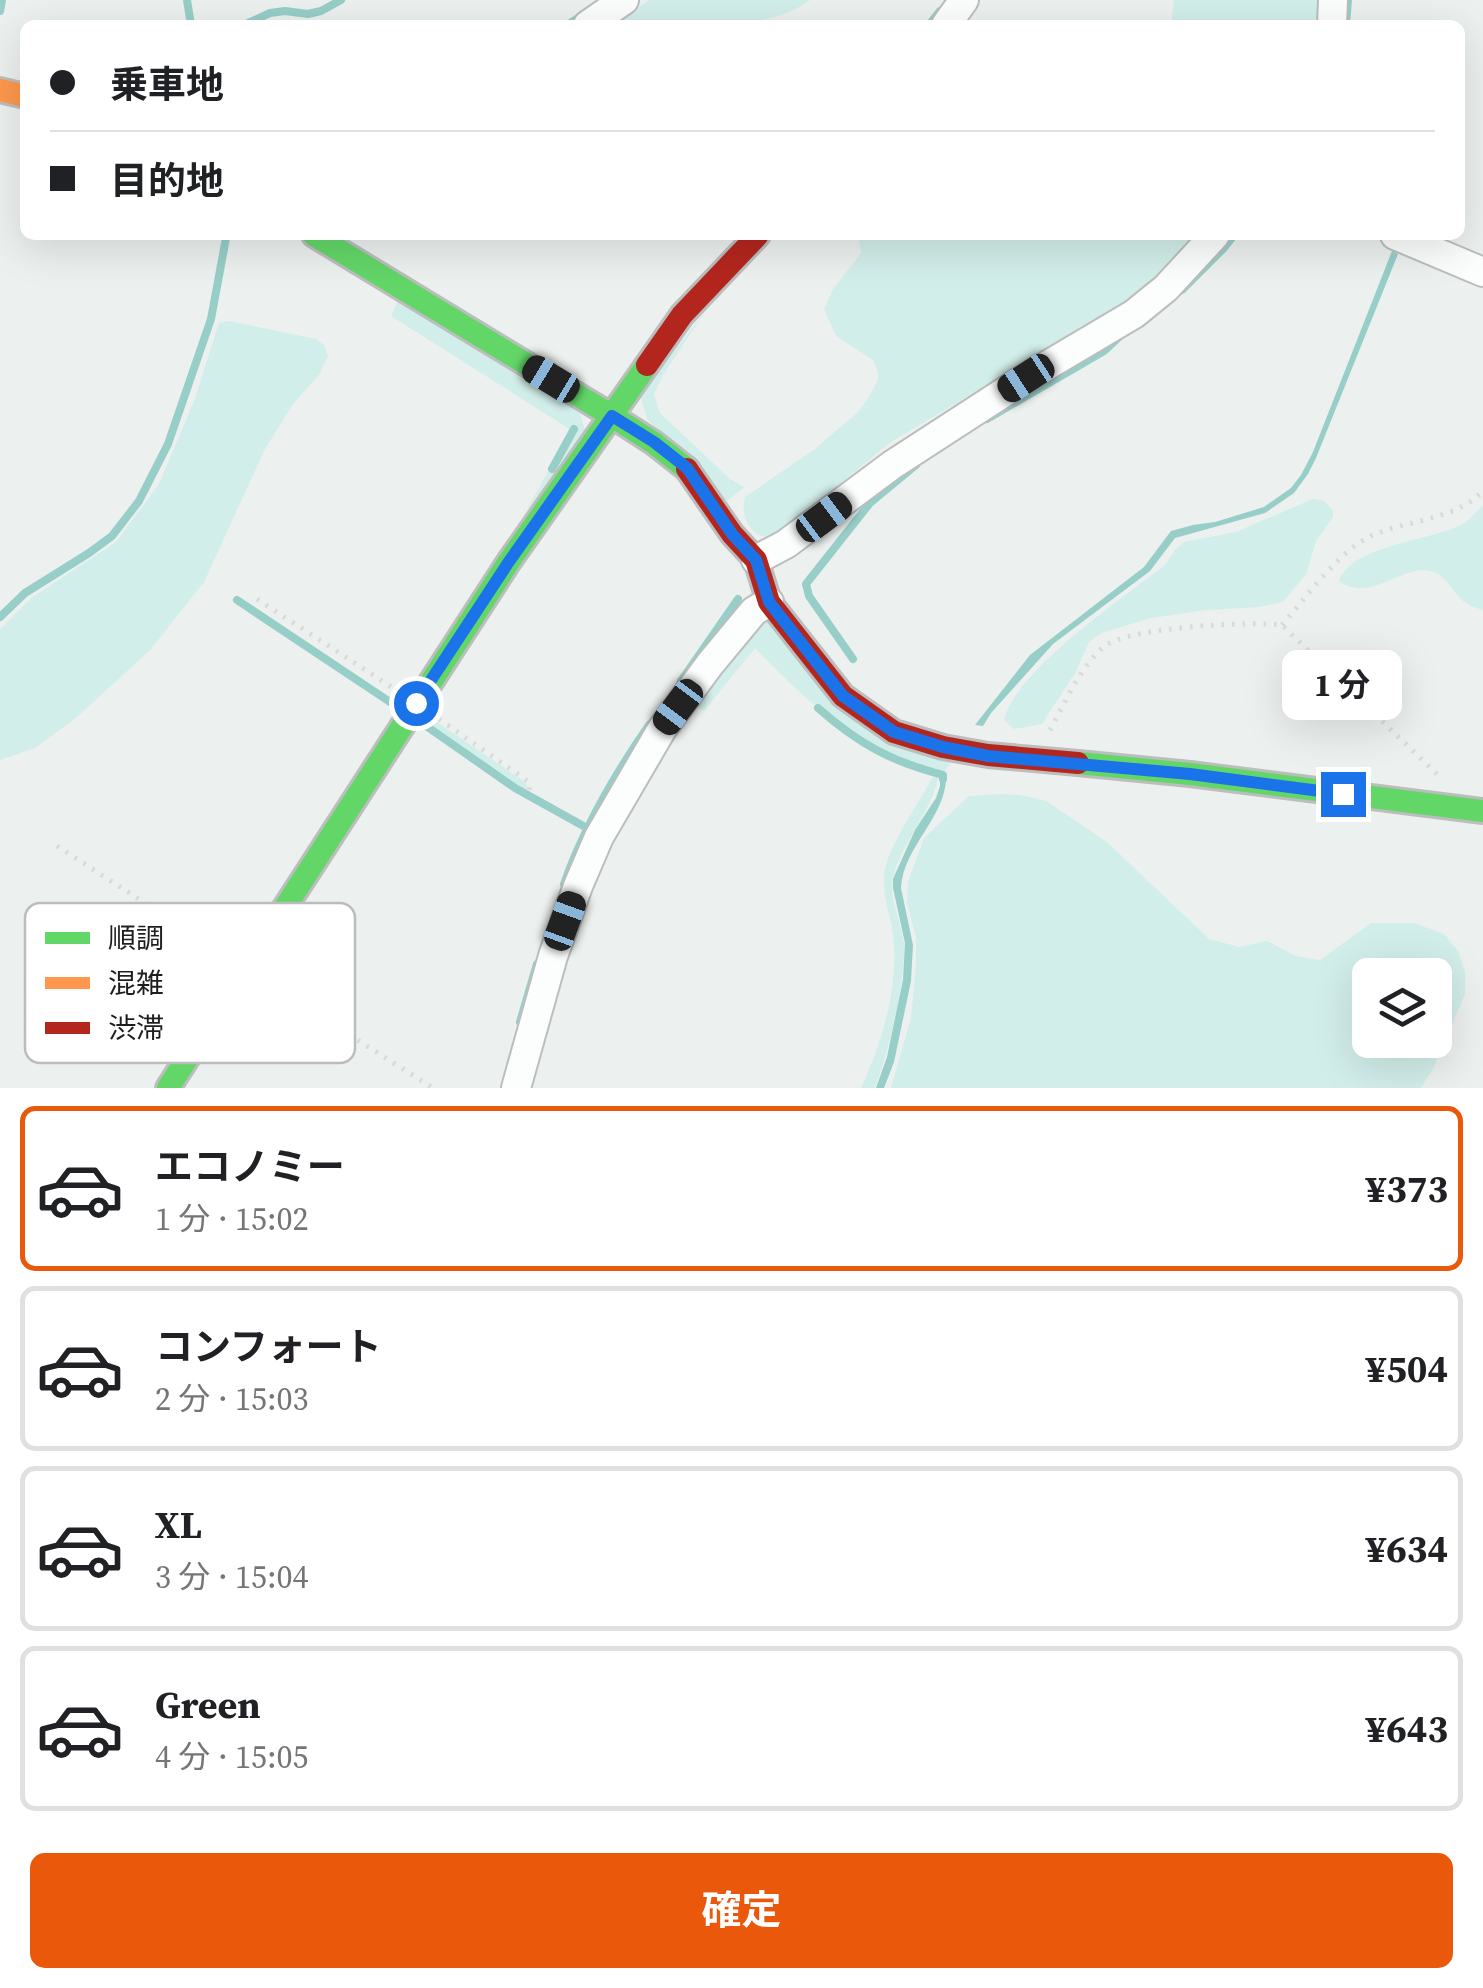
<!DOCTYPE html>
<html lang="ja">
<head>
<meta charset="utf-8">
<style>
  :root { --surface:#fff; --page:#f2f2f2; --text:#202124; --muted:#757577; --line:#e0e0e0; --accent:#ea580c }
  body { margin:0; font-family:"Source Serif 4","Noto Sans JP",serif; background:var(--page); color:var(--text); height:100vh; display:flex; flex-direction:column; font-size:38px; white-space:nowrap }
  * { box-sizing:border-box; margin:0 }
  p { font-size:32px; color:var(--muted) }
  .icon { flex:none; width:55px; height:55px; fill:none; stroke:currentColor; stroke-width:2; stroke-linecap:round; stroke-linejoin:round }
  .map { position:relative; height:1088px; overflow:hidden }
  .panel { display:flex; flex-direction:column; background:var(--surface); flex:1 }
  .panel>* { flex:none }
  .guide { position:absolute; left:20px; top:20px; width:1445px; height:220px; border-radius:15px; box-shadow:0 10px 40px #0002; display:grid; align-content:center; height:220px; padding:0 30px; background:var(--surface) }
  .buttons { position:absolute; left:1352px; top:958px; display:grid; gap:20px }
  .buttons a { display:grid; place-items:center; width:100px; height:100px; border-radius:15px; background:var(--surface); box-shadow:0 10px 40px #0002; font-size:50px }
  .end { position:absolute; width:45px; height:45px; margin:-22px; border:12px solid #1a73e8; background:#fff; box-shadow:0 0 0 5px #fff }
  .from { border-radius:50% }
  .bubble { position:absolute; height:70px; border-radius:15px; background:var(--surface); box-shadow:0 10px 40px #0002; font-size:32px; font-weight:700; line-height:70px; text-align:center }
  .car { position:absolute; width:30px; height:60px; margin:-30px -15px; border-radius:12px; box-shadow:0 0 8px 2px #0007; background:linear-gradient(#222 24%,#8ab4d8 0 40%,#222 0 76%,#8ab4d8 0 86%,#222 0) }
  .guide b { display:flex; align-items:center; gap:35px; height:95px; font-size:38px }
  .guide b+b { border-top:2px solid var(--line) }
  .guide i { width:25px; height:25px; background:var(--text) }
  ul { padding:18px 0 0; list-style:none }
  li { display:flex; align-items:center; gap:30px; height:165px; margin:0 20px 15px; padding:0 10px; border:5px solid var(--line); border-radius:15px }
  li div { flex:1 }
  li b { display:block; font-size:38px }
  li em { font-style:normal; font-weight:700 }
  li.selected { border-color:var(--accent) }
  li>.icon { width:90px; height:90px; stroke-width:1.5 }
  .button { display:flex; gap:20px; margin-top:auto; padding:20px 30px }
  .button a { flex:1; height:115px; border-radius:15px; background:var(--accent); color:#fff; font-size:40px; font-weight:700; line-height:115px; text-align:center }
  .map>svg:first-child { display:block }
  .green { fill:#d2eeea; fill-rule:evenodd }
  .water { fill:#97cec8 }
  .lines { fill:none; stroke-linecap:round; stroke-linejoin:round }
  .stream { stroke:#97cec8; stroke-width:8 }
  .street-casing { stroke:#bcbebe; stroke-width:32 }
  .fast-casing { stroke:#bcbebe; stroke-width:28 }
  .slow-casing { stroke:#bcbebe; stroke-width:28 }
  .jam-casing { stroke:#bcbebe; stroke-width:28 }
  .path { stroke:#d9dada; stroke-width:5; stroke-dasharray:2.5 8; stroke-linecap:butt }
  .street { stroke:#fcfdfd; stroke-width:28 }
  .fast { stroke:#63d668; stroke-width:22 }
  .slow { stroke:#ff974d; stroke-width:22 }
  .jam { stroke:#b3261e; stroke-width:22 }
  .route { stroke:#1a73e8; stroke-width:12 }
  .key { fill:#fff; stroke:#bbbcbc; stroke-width:2.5 }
  .key-label { font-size:28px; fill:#1d1f1e }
</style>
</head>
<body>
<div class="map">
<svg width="1483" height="1088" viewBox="0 0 1483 1088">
  <rect width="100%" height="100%" fill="#ecf0ef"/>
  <path class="green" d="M 649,0 L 810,0 C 766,35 667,25 613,25 Z
    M 1174,0 L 1323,0 L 1322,25 L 1171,25 Z
    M 858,235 L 1196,235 L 1136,296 L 891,442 L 776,536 C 754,543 739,518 745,497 L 815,449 L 859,411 L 870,395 L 878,379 L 878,372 L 873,360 L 836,336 L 824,309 L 833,289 L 861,253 Z
    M 398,301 L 580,413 L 586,435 L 525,513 L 571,430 L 391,316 Z
    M 705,312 L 663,375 L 654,394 L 660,413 L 730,479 L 744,487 L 727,501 L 647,419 L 640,395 Z
    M 229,321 L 316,339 L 324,345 L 328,356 L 319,375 L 293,404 L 265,449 L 204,582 L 150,650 L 76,718 L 35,748 L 0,760 L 0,629 L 30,599 L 116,542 L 159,484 L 194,401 L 219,323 Z
    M 1313,499 L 1324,501 L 1333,511 L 1333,517 L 1316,541 L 1306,574 L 1283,602 L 1259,607 L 1206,610 L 1151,618 L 1101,633 L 1089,642 L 1075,673 L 1042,724 L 1014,729 L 1004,720 C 1016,670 1123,598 1165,565 L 1175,550 L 1184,542 L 1236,532 Z
    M 1483,505 L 1483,610 C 1478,608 1472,607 1467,604 C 1450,593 1449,572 1424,570 C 1400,569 1367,602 1339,581 C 1351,544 1437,541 1466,522 C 1472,518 1478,510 1483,505 Z
    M 770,621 L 951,762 L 943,773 L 939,773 C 933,811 903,839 893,877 C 888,899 902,924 904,945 C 905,987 889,1049 875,1088 L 861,1088 C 881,1044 897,994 894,944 C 893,921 882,899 884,875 C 887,846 922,799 936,771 C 914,762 891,755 870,744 C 826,721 790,683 755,648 L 704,711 L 688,703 L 747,623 Z
    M 425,714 L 525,782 L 527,785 L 525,797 L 413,720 Z
    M 1000,794 L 1021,795 L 1046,801 L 1107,842 L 1209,939 L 1239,947 L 1267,941 L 1296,956 L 1320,960 L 1371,923 L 1414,923 L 1444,934 L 1458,951 L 1465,972 L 1465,994 L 1434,1067 L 1421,1088 L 891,1088 L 911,1018 L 916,966 L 916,937 L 907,904 L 908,882 L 924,838 L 969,796 ZM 1370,975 L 1435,975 L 1435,1040 L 1370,1040 Z"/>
  <path class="water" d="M 1392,251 L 1398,254 L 1316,458 L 1308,474 L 1294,493 L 1265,513 L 1175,538 L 1150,571 L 1053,644 L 991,713 L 983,726 L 975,725 L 1030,655 L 1144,567 L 1171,531 L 1193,525 L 1215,522 L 1264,507 L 1291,488 L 1301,475 L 1313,452 Z
    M 940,774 L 946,774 C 948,816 903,846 901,888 L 913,945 L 911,981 L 894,1062 L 884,1088 L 876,1088 L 887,1057 L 903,980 L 905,943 L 893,888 L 893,879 L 915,830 L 936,798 L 940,786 Z"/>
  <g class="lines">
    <path class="stream" d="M 187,0 L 191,25
      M 0,11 L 2,0
      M 244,25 L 270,13 L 285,11 L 308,14 L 321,11 L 341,0
      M 567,25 L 581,16
      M 929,25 L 940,11
      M 1346,25 L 1348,0
      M 1182,290 L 1223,249 L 1234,235
      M 987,419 L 1104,351 L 1119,337
      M 552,469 L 574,429
      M 237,600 L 399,708
      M 0,617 L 25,593 L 89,553 L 112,536 L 139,501 L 168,444 L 211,319 L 226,238
      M 853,659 L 809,596 L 806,584 L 870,503 L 916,465
      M 681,681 L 738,599
      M 818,708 C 859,744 890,761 943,775 L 943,779
      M 419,721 L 515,788 L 587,828
      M 564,884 C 584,827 615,774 649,725
      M 520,1022 L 537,964"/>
    <defs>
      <path id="street" d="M 588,25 L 624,0
        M 946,25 L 964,0
        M 1332,25 L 1333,0
        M 1395,235 L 1483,272
        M 756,560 L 786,544 L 892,465 L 1026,378 L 1134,314 L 1166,288 L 1215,235
        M 516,1088 L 553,956 L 578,886 L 599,837 L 662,729 L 710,664 L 754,611 L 769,602"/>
      <path id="fast" d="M 314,235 L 612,416 L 654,443 L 687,469
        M 1078,763 L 1190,774 L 1483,811
        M 168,1088 L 508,563 L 647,365"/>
      <path id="slow" d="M 0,90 L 25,96"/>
      <path id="jam" d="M 647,365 L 682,315 L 758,235
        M 687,469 L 732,534 L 756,560 L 769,602 L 843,696 L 894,732 L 943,747 L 988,755 L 1078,763"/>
    </defs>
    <use href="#street" class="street-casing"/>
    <use href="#fast" class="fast-casing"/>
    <use href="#slow" class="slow-casing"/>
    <use href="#jam" class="jam-casing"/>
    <path class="path" d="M 257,599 L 393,688
      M 1282,625 C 1305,599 1338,552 1369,537 C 1406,519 1453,522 1483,491
      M 439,719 L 522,777 L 530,783 L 529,794
      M 1050,730 C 1064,705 1082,663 1105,646 C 1129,627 1250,621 1282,625 L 1438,775
      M 57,846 L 222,953
      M 269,984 L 433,1088"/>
    <use href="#street" class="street"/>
    <use href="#fast" class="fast"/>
    <use href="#slow" class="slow"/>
    <use href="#jam" class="jam"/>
  </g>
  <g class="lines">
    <path class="route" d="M 416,703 L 508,563 L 612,416 L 654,442 L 687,468 L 732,534 L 756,560 L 769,602 L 843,696 L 894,732 L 943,747 L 988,756 L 1190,774 L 1343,794"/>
  </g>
  <rect x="25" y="903" width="330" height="160" rx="15" class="key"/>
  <rect x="45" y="932" width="45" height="12" fill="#63d668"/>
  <rect x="45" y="977" width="45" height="12" fill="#ff974d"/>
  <rect x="45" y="1022" width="45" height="12" fill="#b3261e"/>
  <g class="key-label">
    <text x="108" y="948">順調</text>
    <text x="108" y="993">混雑</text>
    <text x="108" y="1038">渋滞</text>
  </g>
</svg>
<div class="buttons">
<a><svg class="icon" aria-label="layers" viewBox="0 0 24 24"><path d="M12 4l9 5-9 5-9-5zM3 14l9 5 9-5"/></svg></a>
</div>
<i class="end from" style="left:416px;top:703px"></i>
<i class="end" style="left:1343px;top:794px"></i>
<div class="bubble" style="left:1282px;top:650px;width:120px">1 分</div>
<i class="car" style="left:1026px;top:378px;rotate:237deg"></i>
<i class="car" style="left:551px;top:379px;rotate:301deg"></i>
<i class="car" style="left:824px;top:517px;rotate:53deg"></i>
<i class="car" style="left:678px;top:707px;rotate:217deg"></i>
<i class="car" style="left:565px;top:921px;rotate:20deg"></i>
<div class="guide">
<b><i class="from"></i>乗車地</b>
<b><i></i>目的地</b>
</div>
</div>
<section class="panel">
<ul>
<li class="selected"><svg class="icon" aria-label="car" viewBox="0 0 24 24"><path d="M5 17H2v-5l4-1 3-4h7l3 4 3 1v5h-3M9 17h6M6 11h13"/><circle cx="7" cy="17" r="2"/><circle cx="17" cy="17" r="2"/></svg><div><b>エコノミー</b><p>1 分 · 15:02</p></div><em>¥373</em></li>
<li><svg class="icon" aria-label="car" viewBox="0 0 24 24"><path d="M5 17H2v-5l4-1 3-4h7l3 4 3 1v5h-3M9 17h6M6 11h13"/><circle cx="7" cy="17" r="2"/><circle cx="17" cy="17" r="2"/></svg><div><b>コンフォート</b><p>2 分 · 15:03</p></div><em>¥504</em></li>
<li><svg class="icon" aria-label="car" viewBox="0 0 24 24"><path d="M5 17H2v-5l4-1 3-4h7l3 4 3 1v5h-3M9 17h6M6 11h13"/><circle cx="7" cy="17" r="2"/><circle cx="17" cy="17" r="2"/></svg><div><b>XL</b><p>3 分 · 15:04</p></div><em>¥634</em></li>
<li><svg class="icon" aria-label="car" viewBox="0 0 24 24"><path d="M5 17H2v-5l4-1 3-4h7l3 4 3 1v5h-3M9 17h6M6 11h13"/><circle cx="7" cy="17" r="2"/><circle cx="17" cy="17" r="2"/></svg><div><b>Green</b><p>4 分 · 15:05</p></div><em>¥643</em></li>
</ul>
<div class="button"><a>確定</a></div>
</section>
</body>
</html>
